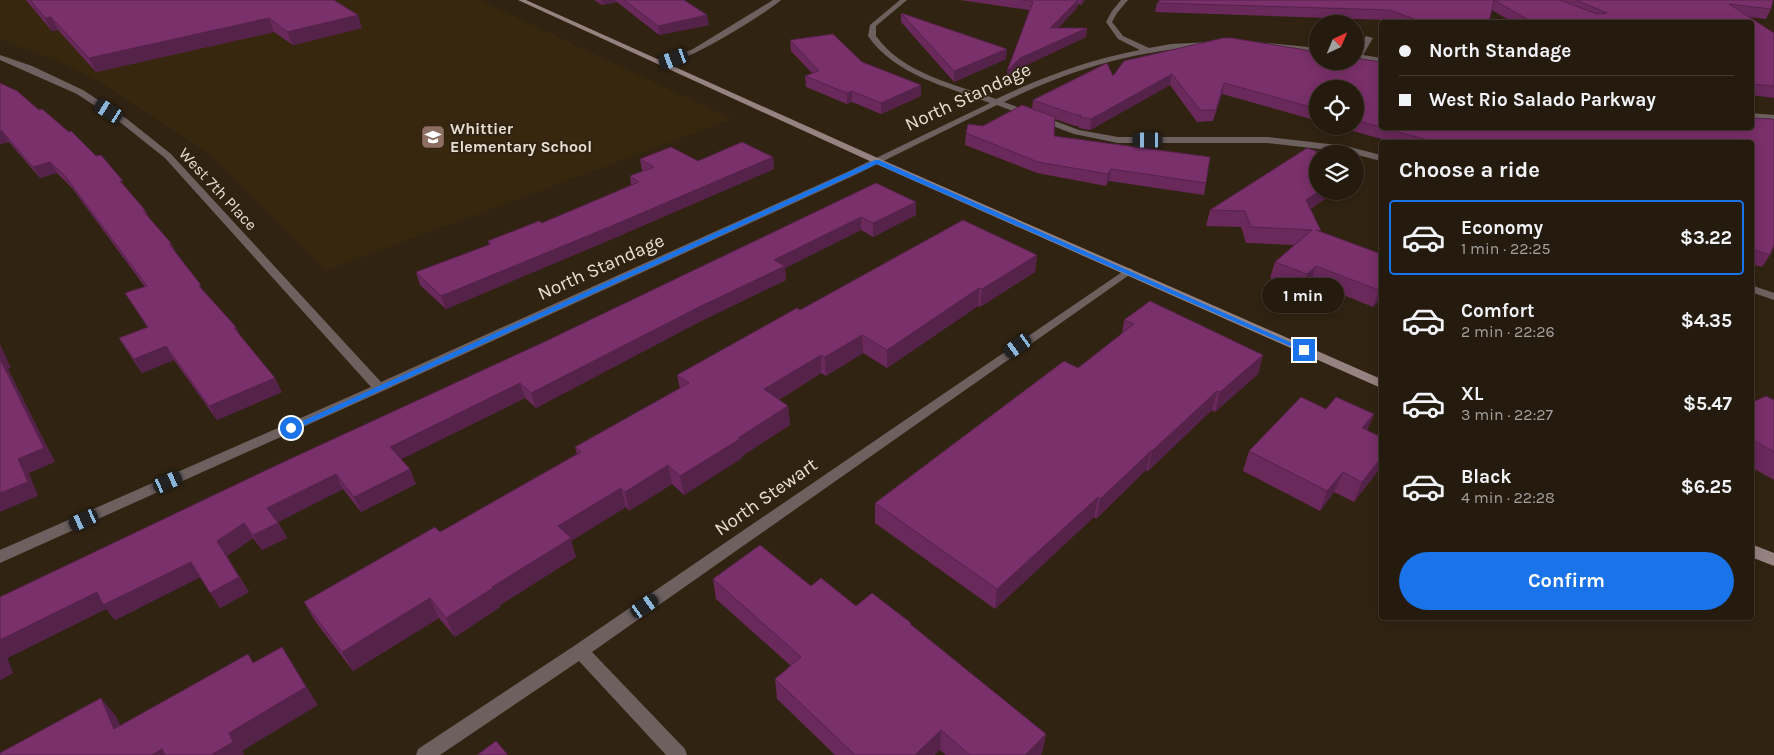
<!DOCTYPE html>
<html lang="en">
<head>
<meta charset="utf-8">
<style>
  :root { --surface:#241a0e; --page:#30271c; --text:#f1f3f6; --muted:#a3a19e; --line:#41382e; --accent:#1a73e8 }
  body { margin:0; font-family:Karla,sans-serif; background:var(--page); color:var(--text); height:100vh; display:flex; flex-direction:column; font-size:19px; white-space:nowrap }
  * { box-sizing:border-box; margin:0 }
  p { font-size:16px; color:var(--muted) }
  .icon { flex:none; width:28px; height:28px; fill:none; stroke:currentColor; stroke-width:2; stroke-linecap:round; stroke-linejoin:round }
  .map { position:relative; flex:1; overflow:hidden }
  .details { position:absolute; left:1379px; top:140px; width:375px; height:480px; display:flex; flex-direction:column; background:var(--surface); border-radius:5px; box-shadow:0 2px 12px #0003,0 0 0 1px var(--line) }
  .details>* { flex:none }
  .banner { position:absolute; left:1379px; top:20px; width:375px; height:110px; border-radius:5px; box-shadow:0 2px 12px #0003,0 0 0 1px var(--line); display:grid; align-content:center; height:110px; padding:0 20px; background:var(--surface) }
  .needle { width:32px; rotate:44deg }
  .tools { position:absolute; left:1309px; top:15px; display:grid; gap:10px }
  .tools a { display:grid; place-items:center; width:55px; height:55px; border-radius:50%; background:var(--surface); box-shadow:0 2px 12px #0003,0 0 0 1px var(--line); font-size:25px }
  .end { position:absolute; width:22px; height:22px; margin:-11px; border:6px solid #1a73e8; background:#fff; box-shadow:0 0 0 2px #fff }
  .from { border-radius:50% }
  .bubble { position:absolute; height:35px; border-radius:18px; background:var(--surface); box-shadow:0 2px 12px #0003,0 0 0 1px var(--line); font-size:16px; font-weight:700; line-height:35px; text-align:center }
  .car { position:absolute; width:15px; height:30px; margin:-15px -8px; border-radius:6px; box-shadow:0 0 4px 1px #0007; background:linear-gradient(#222 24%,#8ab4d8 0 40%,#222 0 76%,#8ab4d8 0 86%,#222 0) }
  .banner b { display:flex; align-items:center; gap:18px; height:48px; font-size:19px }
  .banner b+b { border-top:1px solid var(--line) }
  .banner i { width:12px; height:12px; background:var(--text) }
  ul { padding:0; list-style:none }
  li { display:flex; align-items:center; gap:15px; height:75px; margin:0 10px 8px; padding:0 10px; border:2px solid transparent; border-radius:5px }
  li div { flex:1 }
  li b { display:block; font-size:19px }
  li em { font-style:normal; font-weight:700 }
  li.active { border-color:var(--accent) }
  li>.icon { width:45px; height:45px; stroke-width:1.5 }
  h2 { padding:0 20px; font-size:22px; line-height:60px }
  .action { display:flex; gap:10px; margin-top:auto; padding:10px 20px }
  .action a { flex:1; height:58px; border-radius:30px; background:var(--accent); color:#fff; font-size:20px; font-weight:700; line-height:58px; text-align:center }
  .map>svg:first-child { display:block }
  .built { fill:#38270f }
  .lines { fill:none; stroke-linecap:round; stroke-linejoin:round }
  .street { fill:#6d6160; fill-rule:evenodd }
  .secondary { fill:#968281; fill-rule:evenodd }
  .wall { fill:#69295b }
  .shaded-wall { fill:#55224a }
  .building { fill:#7a306a; stroke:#55224a }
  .route { fill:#1a73e8 }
  .labels { text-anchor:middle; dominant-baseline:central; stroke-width:4; stroke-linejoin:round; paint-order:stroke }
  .far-poi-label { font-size:16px; font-weight:bold; fill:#e7ded4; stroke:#302312; text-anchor:start }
  .far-street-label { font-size:16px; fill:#e7ded4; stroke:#302312 }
  .street-label { font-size:19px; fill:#e7ded4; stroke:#302312 }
</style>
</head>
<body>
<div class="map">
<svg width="1774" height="755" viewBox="0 0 1774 755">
  <rect width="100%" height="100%" fill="#302312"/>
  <path class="built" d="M 0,0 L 480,0 L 732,119 L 325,271 L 211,155 L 99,81 L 57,61 L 0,39 Z"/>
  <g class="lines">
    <path class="street" d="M 773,0 L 781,0 C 767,13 673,72 659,63 L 693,49 Z
      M 900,0 L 907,0 L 876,26 L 876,36 C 903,74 955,84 996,99 C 1042,77 1091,59 1140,50 L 1118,39 L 1106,22 L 1112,11 L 1121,0 L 1128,0 L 1117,13 L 1112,22 L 1123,36 L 1149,48 L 1171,44 L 1211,42 L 1215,44 L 1211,46 C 1136,50 1071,69 1004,102 L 1079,130 L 1118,137 L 1267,137 L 1346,146 L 1381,155 L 1381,161 L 1346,152 L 1267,143 L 1118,143 L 1074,134 L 997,105 L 853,176 L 383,391 L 0,563 L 0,550 L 371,387 L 165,158 L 121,123 L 77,94 L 0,60 L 0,55 L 32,66 L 83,90 L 127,119 L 171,154 L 381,382 L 847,172 L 990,103 C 946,86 896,76 868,36 L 870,25 Z
      M 1366,36 L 1373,38 L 1363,55 L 1381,58 L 1381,62 L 1355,58 L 1355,54 Z
      M 1268,43 L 1318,48 L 1318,52 L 1271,47 L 1267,45 Z
      M 1751,113 L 1774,115 L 1774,121 L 1751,118 Z
      M 1128,268 L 1132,269 L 1133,271 L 1132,273 L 592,652 L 685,749 L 687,755 L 666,755 L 579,661 L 440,755 L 416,755 L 418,749 L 574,646 Z
      M 1751,285 L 1774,293 L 1774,300 L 1751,292 Z"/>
    <path class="secondary" d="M 518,0 L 526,0 L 880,159 L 1381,379 L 1381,388 L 874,163 Z
      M 1751,544 L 1774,553 L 1774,566 L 1751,557 Z"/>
  </g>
  <path class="wall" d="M 26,0 L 334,0 L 362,28 L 293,45 L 274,32 L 96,72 L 58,30 L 52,31 Z
    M 594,0 L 684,0 L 709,25 L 659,35 L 617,2 L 602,5 Z
    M 960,0 L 1085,0 L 1081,5 L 1078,4 L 1077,8 L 1058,28 L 1087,28 L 1086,37 L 1020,68 L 1006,81 L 1029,10 Z
    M 1160,0 L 1773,0 L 1771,9 L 1766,19 L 1748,17 L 1774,33 L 1774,98 L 1751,95 L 1751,22 L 1512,22 L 1492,10 L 1489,22 L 1393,22 L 1386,20 L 1155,12 L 1157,3 Z
    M 901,13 L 1006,59 L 954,82 L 901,22 Z
    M 790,40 L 862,62 L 921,85 L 921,96 L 881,114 L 852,102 L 847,104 L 806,87 L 805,76 L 812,73 L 791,51 Z
    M 1381,62 L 1381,128 L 1751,128 L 1770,255 L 1762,267 L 1751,264 L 1751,142 L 1392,142 L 1335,126 L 1355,126 L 1355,89 L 1318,89 L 1318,121 L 1222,94 L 1213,121 L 1197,122 L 1170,85 L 1090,130 L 1078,128 L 1079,126 L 1075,126 L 1055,119 L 1054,136 L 1206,183 L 1204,195 L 1109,181 L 1106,186 L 1037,173 L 965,145 L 966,133 L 983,126 L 1032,109 L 1033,100 L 1113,76 Z
    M 0,83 L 127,189 L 145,210 L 150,219 L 171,243 L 177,254 L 205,293 L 236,327 L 241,338 L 282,392 L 217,420 L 174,360 L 142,373 L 127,351 L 119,338 L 147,327 L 125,293 L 145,287 L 72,188 L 57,173 L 40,178 L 9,142 L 0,144 Z
    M 773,157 L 774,169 L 612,239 L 446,309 L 420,285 L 416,272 L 489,245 L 488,241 L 542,223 L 631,185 L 630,176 L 642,171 L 640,159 L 698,161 Z
    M 876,183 L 916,215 L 873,237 L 861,230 L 785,268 L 786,280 L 699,322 L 536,408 L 525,398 L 401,459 L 416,484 L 361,512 L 343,489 L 278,522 L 287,538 L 262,550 L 253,538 L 227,556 L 249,592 L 220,608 L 200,577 L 115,620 L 106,609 L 7,658 L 13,673 L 0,680 L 0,597 L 544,342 Z
    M 1318,191 L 1336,191 L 1310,209 L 1321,231 L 1320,232 L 1381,254 L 1381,302 L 1378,301 L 1373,307 L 1311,282 L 1302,291 L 1270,278 L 1275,262 L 1294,245 L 1246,243 L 1241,227 L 1206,226 L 1210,210 Z
    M 1037,255 L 1035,272 L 980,307 L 978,306 L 887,368 L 863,353 L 826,376 L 821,373 L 779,400 L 788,406 L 790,425 L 742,456 L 742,458 L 684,495 L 672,484 L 629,511 L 626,507 L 571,541 L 576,557 L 500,605 L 500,607 L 455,637 L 439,618 L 353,671 L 315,621 L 304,602 L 440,532 L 577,454 L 575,447 L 680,389 L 677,375 L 800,310 Z
    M 1124,320 L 1263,355 L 1258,374 L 1215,412 L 1212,410 L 1148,471 L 1146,470 L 1096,519 L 1094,517 L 995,609 L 875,523 L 875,503 L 1078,368 L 1122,334 Z
    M 1774,400 L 1774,480 L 1751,467 L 1751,403 Z
    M 1326,409 L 1374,414 L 1367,431 L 1381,437 L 1381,467 L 1354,502 L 1334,492 L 1320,511 L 1243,471 L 1249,451 Z
    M 713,579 L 811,586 L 856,606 L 911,625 L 1046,734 L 1042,753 L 1040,755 L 946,755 L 940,750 L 934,755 L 835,755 L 777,699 L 775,679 L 791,666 L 716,599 Z"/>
  <path class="shaded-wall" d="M 601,0 L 616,0 L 617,2 L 602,5 Z
    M 1078,0 L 1077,8 L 1049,37 L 1050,28 Z
    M 1081,0 L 1085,0 L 1081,5 Z
    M 358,15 L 362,28 L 293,45 L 287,32 Z
    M 707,15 L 709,25 L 659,35 L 658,26 Z
    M 51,17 L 58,30 L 52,31 L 45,18 Z
    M 269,18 L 274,32 L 96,72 L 89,58 Z
    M 1087,28 L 1086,37 L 1020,68 L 1006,81 L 1007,71 L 1020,58 Z
    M 1007,49 L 1006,59 L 954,82 L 954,71 Z
    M 1172,74 L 1170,85 L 1090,130 L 1091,119 Z
    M 1224,83 L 1222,94 L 1213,121 L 1216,110 Z
    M 921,85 L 921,96 L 881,114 L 881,103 Z
    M 852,91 L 852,102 L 847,104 L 847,93 Z
    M 0,131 L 2,131 L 9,142 L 0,144 Z
    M 773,157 L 774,169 L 612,239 L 446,309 L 441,296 Z
    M 50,162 L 57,173 L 40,178 L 33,167 Z
    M 1111,169 L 1109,181 L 1106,186 L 1108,174 Z
    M 1319,191 L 1336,191 L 1301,216 L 1306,200 Z
    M 916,202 L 916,215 L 873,237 L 873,223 Z
    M 861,217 L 861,230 L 785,268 L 786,280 L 699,322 L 536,408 L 531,393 L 774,260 Z
    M 171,243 L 178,256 L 169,244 Z
    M 1037,255 L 1035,272 L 980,307 L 982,289 Z
    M 1316,266 L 1311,282 L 1302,291 L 1307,274 Z
    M 979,288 L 978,306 L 887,368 L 887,350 Z
    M 1381,288 L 1381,293 L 1378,301 L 1373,307 L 1379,290 Z
    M 236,327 L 243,341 L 234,328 Z
    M 862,335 L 863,353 L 826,376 L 825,357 Z
    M 0,344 L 11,368 L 8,369 L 55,462 L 29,473 L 38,496 L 0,512 L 0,493 L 18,459 L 0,359 Z
    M 166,346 L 174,360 L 142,373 L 134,359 Z
    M 821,355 L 821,373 L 766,408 L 764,389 Z
    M 1263,355 L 1258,374 L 1215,412 L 1220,392 Z
    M 275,378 L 282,392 L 217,420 L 209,406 Z
    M 520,383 L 525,398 L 396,462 L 390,447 Z
    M 1217,391 L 1212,410 L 1148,471 L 1152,451 Z
    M 788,406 L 790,425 L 742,456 L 742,458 L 684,495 L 680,476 Z
    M 1374,414 L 1366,434 L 1362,428 Z
    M 1151,451 L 1146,470 L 1096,519 L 1100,499 Z
    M 1381,458 L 1381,467 L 1354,502 L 1362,482 Z
    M 668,465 L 672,484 L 629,511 L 625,492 Z
    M 410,469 L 416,484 L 361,512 L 354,497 Z
    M 1343,472 L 1334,492 L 1320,511 L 1327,491 Z
    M 336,474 L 343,489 L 276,523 L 267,508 Z
    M 621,488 L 626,507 L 571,541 L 576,557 L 500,605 L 500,607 L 455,637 L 446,618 L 492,587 L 558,526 Z
    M 1098,497 L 1094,517 L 995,609 L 997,589 Z
    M 244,523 L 253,538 L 227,556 L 249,592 L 220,608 L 210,593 L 217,541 Z
    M 278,523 L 287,538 L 262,550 L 253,535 Z
    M 191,562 L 201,577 L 115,620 L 106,609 L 7,658 L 13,673 L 0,680 L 0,640 L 97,592 Z
    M 430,598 L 439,618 L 353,671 L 342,652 Z
    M 282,647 L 318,705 L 242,751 L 244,755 L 211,755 L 229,733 Z
    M 101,698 L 116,716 L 130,746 L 114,729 Z
    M 941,730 L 940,750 L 934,755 L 915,755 Z
    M 1046,734 L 1042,753 L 1040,755 L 1025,755 Z
    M 162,749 L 168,755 L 152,755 Z"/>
  <path class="building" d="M 30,0 L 334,0 L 358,15 L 287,32 L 269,18 L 89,58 L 51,17 L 45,18 Z
    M 624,0 L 684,0 L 707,15 L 658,26 Z
    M 1022,0 L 1078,0 L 1050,28 L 1087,28 L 1020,58 L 1007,71 L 1033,2 Z
    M 1160,0 L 1560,0 L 1597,14 L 1607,13 L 1576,0 L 1773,0 L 1771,9 L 1729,4 L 1774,33 L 1774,86 L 1751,84 L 1751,22 L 1532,22 L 1494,0 L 1489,22 L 1422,22 L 1390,10 L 1157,3 Z
    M 901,13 L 1007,49 L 954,71 Z
    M 833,34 L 862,62 L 921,85 L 881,103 L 852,91 L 847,93 L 805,76 L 819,71 L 790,40 Z
    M 1223,38 L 1232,38 L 1318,52 L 1318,61 L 1355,61 L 1355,58 L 1381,62 L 1381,127 L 1355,120 L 1355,89 L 1318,89 L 1318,109 L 1224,83 L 1216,110 L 1200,110 L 1172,74 L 1091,119 L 1080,117 L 1081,115 L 1076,115 L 1033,100 L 1107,63 L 1113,76 L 1124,61 Z
    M 0,83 L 17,91 L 39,110 L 42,109 L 69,132 L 71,131 L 96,156 L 101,155 L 123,181 L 120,181 L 145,210 L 143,211 L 171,243 L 169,244 L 201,285 L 199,286 L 236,327 L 234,328 L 275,378 L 209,406 L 166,346 L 134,359 L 119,338 L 148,327 L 125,293 L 147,286 L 65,176 L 50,162 L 33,167 L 2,131 L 0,131 Z
    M 1022,105 L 1055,117 L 1054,136 L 1210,157 L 1206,183 L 1111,169 L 1108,174 L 1038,162 L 966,133 L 968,124 L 983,126 Z
    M 1751,118 L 1773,119 L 1774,120 L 1774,245 L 1770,255 L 1751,249 L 1751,142 L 1436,142 L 1383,128 L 1751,128 Z
    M 742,142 L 773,157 L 609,227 L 441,296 L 416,272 L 491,244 L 488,241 L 539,221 L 542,223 L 639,182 L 630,176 L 654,167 L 640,159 L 671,147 L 698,161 Z
    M 1307,148 L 1324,154 L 1318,154 L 1318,191 L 1319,191 L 1306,200 L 1321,231 L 1316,230 L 1381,254 L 1381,288 L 1379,290 L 1316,266 L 1307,274 L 1275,262 L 1312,230 L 1251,227 L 1245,211 L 1210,210 Z
    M 876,183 L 916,202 L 873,223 L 861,217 L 774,260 L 785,266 L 697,308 L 531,393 L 520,383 L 390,447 L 410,469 L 354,497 L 336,474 L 267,508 L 278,523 L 253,535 L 244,523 L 217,541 L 239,577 L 210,593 L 191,562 L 103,605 L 97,592 L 0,640 L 0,597 L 277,465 L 544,342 Z
    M 963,220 L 1037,255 L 982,289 L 979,288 L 887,350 L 862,335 L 825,357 L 821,355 L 764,389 L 788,406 L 738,438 L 740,439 L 680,476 L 668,465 L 625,492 L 621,488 L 558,526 L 571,538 L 492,587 L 493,588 L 446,618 L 430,598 L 342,652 L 304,602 L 435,527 L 440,532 L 581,452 L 575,447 L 689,383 L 677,375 L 797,308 L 800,310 Z
    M 1150,301 L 1263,355 L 1220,392 L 1217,391 L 1152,451 L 1151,451 L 1100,499 L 1098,497 L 997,589 L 875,503 L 1064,361 L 1078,368 L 1134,324 L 1124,320 Z
    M 0,359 L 44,448 L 18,459 L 28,482 L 0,493 Z
    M 1766,396 L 1774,400 L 1774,452 L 1751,439 L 1751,403 Z
    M 1301,397 L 1326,409 L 1336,397 L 1374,414 L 1362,428 L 1381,437 L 1381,458 L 1362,482 L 1343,472 L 1327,491 L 1249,451 Z
    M 760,545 L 811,586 L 821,578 L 856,606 L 872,593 L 911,623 L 910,624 L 1046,734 L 1025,755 L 970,755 L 941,730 L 915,755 L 855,755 L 775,679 L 801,657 L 713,579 Z
    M 282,647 L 306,687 L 229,733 L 233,742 L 211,755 L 165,755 L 162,749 L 152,755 L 0,755 L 0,753 L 101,698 L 114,729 L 248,654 L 253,663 Z
    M 496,741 L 508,755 L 477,755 Z"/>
  <path class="route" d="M 875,160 L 879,160 L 1308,350 L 1301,351 L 877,164 L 294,430 L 288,430 L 287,428 Z"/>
  <defs>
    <symbol id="school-square" viewBox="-11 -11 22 22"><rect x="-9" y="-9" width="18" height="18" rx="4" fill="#8d6e63" stroke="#302312"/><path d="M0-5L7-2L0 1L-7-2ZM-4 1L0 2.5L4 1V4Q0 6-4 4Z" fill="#fff"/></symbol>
  </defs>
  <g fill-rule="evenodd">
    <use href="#school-square" x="419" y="123" width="28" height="28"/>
  </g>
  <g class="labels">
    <g class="far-poi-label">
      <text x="450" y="128">Whittier<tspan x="450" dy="18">Elementary School</tspan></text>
    </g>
    <g class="far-street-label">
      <text transform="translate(218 189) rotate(47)">West 7th Place</text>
    </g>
    <g class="street-label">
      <text transform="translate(968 97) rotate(-25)">North Standage</text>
      <text transform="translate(601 267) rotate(-24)">North Standage</text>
      <text transform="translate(766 497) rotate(-35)">North Stewart</text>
    </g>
  </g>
</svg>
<div class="tools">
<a><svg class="needle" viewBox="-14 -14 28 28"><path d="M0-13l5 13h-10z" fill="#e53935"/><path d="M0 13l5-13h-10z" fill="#a3a19e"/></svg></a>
<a><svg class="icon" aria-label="locate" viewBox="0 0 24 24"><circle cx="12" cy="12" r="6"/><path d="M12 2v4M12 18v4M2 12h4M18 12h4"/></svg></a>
<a><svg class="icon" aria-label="layers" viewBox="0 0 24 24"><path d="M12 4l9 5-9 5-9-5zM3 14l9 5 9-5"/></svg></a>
</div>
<i class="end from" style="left:291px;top:428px"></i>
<i class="end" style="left:1304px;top:350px"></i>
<div class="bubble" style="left:1262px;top:278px;width:82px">1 min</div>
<i class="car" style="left:674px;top:59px;rotate:250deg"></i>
<i class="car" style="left:109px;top:111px;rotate:303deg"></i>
<i class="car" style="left:1148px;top:140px;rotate:270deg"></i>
<i class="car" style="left:1018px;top:346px;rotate:235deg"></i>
<i class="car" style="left:168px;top:482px;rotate:66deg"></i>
<i class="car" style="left:84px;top:520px;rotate:246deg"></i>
<i class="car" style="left:645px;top:606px;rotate:55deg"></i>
<div class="banner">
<b><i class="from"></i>North Standage</b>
<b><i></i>West Rio Salado Parkway</b>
</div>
<section class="details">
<h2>Choose a ride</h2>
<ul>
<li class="active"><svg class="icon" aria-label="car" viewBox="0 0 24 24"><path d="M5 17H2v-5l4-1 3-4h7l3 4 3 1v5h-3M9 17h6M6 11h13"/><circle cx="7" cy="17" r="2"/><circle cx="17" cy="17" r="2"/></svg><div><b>Economy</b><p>1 min · 22:25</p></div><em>$3.22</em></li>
<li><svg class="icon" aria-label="car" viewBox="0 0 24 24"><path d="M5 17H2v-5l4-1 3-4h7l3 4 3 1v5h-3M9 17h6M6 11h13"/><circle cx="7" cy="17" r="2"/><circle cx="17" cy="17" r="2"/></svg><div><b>Comfort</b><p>2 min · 22:26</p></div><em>$4.35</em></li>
<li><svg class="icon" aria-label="car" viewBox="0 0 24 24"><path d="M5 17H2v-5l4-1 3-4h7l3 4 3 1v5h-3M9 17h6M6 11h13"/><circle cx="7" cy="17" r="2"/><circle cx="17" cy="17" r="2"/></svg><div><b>XL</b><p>3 min · 22:27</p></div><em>$5.47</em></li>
<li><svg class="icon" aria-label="car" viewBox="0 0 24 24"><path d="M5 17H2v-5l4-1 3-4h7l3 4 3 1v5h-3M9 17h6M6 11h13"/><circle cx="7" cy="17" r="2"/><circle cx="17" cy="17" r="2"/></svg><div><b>Black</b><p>4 min · 22:28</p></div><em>$6.25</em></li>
</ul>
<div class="action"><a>Confirm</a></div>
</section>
</div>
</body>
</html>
